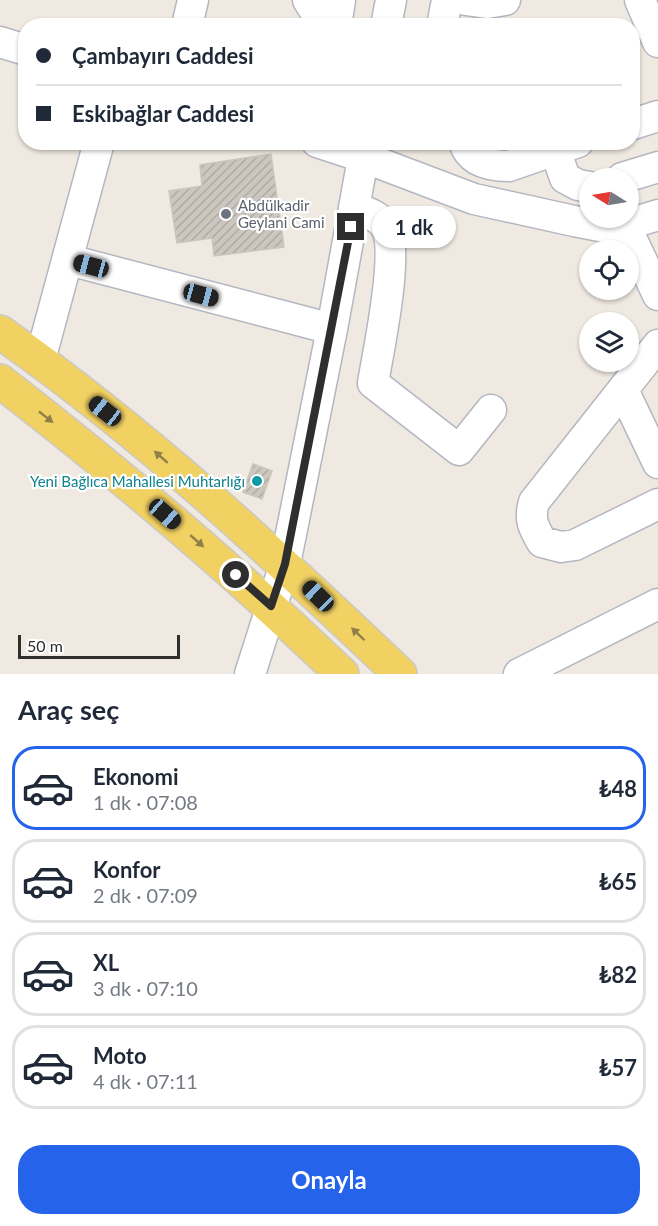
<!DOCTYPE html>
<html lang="tr">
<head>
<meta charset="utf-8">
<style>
  :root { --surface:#fff; --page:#f6f6f7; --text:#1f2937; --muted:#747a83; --line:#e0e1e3; --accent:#2563eb }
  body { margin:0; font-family:Lato,sans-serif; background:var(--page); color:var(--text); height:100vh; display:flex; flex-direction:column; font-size:22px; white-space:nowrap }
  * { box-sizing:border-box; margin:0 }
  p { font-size:20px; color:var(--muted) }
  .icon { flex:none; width:33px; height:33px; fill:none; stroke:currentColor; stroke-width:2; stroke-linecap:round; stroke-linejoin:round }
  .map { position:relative; height:674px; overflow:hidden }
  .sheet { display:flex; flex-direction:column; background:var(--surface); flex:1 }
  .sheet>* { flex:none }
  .hud { position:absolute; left:18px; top:18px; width:622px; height:132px; border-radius:24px; box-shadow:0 2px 4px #0004; display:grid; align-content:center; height:132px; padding:0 18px; background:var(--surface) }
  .needle { width:39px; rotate:281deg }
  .controls { position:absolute; left:579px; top:168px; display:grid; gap:12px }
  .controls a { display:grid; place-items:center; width:60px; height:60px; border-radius:50%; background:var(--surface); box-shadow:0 2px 4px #0004; font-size:30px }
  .scale { position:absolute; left:18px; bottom:15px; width:162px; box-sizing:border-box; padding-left:6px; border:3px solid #2e2e2e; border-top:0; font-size:16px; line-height:21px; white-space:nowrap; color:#2e2e2e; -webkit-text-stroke:4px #fff; paint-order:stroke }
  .end { position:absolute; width:27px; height:27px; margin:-14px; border:8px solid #2e2e2e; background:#fff; box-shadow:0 0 0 3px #fff }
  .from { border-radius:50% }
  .bubble { position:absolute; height:42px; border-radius:21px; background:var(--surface); box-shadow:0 2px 4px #0004; font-size:20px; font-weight:700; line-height:42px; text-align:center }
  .car { position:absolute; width:18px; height:36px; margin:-18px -9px; border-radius:8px; box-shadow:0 0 4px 2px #0007; background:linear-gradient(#222 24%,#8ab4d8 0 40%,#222 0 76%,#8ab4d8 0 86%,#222 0) }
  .hud b { display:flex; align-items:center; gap:21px; height:57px; font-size:22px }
  .hud b+b { border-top:2px solid var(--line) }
  .hud i { width:15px; height:15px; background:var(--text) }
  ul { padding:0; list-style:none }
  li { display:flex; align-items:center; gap:18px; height:84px; margin:0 12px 9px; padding:0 6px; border:3px solid var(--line); border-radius:24px }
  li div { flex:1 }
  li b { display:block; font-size:22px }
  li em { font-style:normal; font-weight:700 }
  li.on { border-color:var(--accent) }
  li>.icon { width:54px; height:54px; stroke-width:1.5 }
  h2 { padding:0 18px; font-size:27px; line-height:72px }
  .button { display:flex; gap:12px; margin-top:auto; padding:12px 18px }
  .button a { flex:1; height:69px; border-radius:24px; background:var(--accent); color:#fff; font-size:24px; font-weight:700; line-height:69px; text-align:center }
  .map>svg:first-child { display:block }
  .building { fill:url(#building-hatch); stroke:#cbc5ba; stroke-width:1.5 }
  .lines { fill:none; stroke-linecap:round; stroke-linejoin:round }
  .minor-casing { stroke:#b4b7c1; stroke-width:33 }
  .major-casing { stroke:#c9c9c9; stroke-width:36 }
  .minor { stroke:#fff; stroke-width:30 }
  .major { stroke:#f2d163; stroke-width:33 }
  .oneway { fill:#908048 }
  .route { stroke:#2e2e2e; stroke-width:8 }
  .worship-dot { fill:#6b7280; stroke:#fff; stroke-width:2 }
  .culture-dot { fill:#0f9aa8; stroke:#fff; stroke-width:2 }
  .labels { text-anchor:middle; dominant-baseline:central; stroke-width:4.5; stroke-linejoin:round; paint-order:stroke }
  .worship-label { font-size:15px; fill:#5b616d; stroke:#fff; text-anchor:start }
  .culture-label { font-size:15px; fill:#0d838f; stroke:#fff; text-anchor:end }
</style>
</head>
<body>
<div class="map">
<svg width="658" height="674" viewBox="0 0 658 674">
  <defs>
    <pattern id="building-hatch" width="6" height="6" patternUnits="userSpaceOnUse" patternTransform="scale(1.5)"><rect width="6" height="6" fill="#cbc7bf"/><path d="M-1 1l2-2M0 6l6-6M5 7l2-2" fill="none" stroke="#afaba4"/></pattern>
  </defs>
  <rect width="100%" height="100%" fill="#efe9e1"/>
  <path class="building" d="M 271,154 L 284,247 L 214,256 L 212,238 L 177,243 L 169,191 L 202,186 L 200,165 Z
    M 253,464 L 272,471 L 262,499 L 243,492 Z"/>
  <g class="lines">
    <defs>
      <path id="minor" d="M 308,0 L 318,16 L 328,26
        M 466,0 L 487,3 L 505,0
        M 640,0 L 658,42
        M 187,26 L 193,0
        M 336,26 L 340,0
        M 386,26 L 391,0
        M 442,26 L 447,0
        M 0,42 L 26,50
        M 633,124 L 658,116
        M 317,142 L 363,157 L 474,199 L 574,221 L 605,227 L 625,225 L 658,215
        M 464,142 C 470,162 490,166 509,166 L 578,142
        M 555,150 L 565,178 L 578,185 L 590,187
        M 622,178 L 658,167
        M 354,207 C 364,211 376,215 383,223 C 402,244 378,352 373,383 L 459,450 L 491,410
        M 625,225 L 658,295
        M 69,260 L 332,329
        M 658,345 L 534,502 C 529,519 533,527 542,542 L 561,547 L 575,545 L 658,504
        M 40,360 L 99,142
        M 623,390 L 658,463
        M 250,674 L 285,564 L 332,329 L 366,142
        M 519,674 L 658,604"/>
      <path id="major" d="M 0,332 C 144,433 273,553 400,674
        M 0,381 C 119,473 233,570 342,674"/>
    </defs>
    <use href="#minor" class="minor-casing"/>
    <use href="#major" class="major-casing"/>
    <use href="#minor" class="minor"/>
    <use href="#major" class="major"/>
  </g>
  <defs><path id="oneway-solid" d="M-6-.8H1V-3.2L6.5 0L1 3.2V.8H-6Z" transform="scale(1.5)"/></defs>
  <g class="oneway">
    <use href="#oneway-solid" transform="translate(46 417) rotate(38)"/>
    <use href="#oneway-solid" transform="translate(161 457) rotate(-139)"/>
    <use href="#oneway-solid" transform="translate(197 541) rotate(41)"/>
    <use href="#oneway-solid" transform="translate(358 634) rotate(-136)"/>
  </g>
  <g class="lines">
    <path class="route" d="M 236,575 L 271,606 L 285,564 L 351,227"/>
  </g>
  <circle class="worship-dot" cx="226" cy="214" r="6"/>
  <circle class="culture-dot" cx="257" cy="481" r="6"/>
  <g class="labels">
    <g class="worship-label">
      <text x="238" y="205">Abdülkadir<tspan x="238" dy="17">Geylani Cami</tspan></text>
    </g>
    <g class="culture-label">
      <text x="245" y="481">Yeni Bağlıca Mahallesi Muhtarlığı</text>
    </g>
  </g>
</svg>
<div class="controls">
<a><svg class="needle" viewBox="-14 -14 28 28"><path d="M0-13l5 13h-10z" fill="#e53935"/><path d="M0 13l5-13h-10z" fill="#747a83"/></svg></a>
<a><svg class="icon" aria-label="locate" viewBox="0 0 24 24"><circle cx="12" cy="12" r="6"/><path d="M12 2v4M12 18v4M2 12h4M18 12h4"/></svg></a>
<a><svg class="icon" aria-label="layers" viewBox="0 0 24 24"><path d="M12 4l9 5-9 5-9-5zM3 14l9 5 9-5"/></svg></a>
</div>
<div class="scale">50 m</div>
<i class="end from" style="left:236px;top:575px"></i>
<i class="end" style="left:351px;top:227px"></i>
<div class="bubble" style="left:372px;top:206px;width:84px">1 dk</div>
<i class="car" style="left:91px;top:266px;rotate:285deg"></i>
<i class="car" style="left:201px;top:295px;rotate:105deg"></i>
<i class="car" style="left:105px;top:411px;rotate:308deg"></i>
<i class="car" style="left:165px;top:514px;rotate:131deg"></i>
<i class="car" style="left:318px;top:596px;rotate:314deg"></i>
<div class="hud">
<b><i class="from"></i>Çambayırı Caddesi</b>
<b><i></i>Eskibağlar Caddesi</b>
</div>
</div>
<section class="sheet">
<h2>Araç seç</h2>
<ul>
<li class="on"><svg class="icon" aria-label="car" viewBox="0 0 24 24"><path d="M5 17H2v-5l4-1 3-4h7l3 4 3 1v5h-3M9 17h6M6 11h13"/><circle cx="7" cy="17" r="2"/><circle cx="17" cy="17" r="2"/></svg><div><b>Ekonomi</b><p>1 dk · 07:08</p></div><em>₺48</em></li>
<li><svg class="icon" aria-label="car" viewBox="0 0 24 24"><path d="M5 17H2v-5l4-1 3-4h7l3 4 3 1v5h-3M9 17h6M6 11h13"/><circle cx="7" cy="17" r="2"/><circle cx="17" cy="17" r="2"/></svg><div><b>Konfor</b><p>2 dk · 07:09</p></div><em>₺65</em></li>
<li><svg class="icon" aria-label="car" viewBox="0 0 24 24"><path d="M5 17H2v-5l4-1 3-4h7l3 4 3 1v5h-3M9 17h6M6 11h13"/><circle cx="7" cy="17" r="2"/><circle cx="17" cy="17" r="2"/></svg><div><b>XL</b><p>3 dk · 07:10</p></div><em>₺82</em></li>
<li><svg class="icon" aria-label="car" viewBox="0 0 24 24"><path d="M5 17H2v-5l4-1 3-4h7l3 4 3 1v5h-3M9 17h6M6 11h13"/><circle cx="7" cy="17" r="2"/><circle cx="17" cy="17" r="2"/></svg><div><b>Moto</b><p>4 dk · 07:11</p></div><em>₺57</em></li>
</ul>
<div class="button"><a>Onayla</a></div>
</section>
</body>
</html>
